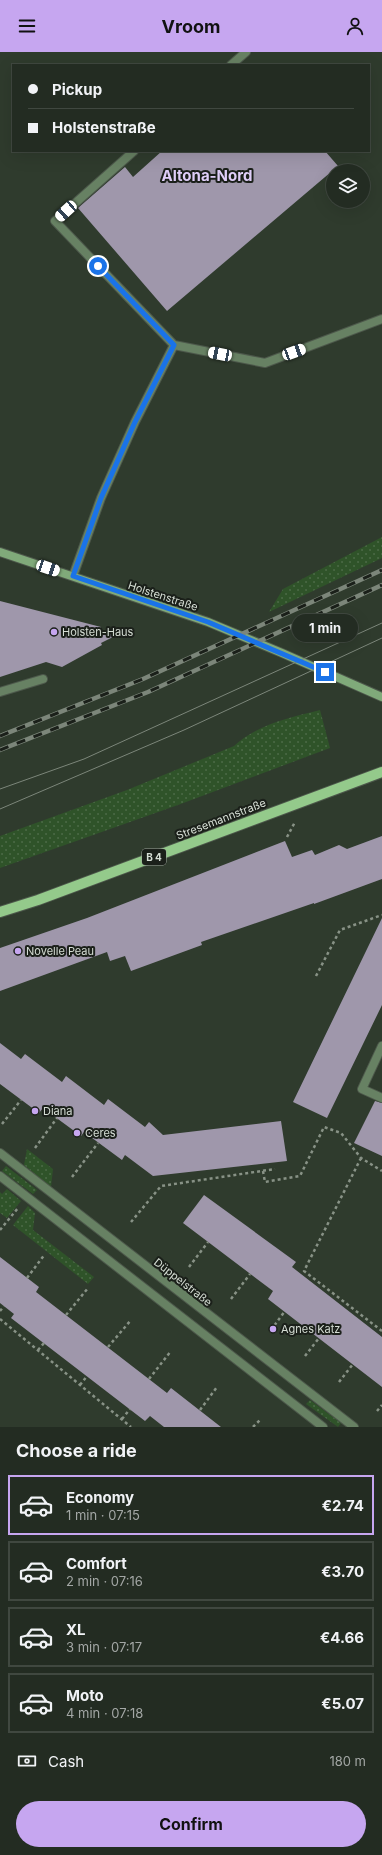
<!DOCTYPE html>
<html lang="en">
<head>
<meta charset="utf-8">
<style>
  :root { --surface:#232c22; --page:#2f382f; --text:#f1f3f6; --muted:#a3a7a5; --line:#404840; --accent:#c6a6f0 }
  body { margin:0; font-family:Inter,sans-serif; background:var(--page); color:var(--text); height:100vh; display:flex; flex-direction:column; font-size:15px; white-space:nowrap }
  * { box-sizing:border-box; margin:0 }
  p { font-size:13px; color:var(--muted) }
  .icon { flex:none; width:22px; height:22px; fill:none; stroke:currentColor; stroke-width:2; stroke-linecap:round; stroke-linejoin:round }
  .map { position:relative; height:1375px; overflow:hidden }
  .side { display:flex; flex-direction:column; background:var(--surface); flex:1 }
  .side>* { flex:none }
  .top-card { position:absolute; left:12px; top:12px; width:358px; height:88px; border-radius:0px; box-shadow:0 4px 16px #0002,0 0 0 1px var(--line); display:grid; align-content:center; height:88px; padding:0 16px; background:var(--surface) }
  .buttons { position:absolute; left:326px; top:112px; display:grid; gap:8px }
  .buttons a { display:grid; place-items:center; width:44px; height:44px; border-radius:50%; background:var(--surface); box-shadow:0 4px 16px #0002,0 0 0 1px var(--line); font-size:20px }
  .end { position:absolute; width:18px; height:18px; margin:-9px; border:5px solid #1a73e8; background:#fff; box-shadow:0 0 0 2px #fff }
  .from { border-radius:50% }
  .bubble { position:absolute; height:28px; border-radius:14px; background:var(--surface); box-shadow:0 4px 16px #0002,0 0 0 1px var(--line); font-size:13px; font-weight:700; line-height:28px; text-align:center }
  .car { position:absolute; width:12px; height:24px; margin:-12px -6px; border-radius:5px; box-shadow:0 0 3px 1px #0007; background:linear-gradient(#fff 24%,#345 0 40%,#fff 0 76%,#345 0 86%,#fff 0) }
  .top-card b { display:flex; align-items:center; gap:14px; height:38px; font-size:15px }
  .top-card b+b { border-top:1px solid var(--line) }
  .top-card i { width:10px; height:10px; background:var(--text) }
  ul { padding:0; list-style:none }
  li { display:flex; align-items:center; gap:12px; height:60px; margin:0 8px 6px; padding:0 8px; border:2px solid var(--line); border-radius:0px }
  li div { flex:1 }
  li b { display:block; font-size:15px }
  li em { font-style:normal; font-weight:700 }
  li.selected { border-color:var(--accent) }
  li>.icon { width:36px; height:36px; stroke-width:1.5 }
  h2 { padding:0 16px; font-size:18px; line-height:48px }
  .pay { display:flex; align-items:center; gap:10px; height:44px; padding:0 16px; font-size:15px }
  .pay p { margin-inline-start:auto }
  .primary-button { display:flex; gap:8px; margin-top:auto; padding:8px 16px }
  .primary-button a { flex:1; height:46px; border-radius:24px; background:var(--accent); color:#111; font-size:16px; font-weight:700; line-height:46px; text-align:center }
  header { display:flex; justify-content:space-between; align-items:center; height:52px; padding:0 16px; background:var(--accent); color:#111; font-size:18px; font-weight:700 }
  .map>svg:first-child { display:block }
  .grass { fill:url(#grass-dots) }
  .building { fill:#9f97ab }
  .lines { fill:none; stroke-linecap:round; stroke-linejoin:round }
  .lane-casing { stroke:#4d584b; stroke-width:10 }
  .street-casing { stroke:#4d584b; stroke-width:10 }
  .secondary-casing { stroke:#4d584b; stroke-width:10 }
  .primary-casing { stroke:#4d584b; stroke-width:12 }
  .path { stroke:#889286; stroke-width:2.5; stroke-dasharray:3 3; stroke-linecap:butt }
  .lane { stroke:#678163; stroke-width:8 }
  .street { stroke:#678163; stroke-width:8 }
  .secondary { stroke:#80aa7a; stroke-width:8 }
  .primary { stroke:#94ca8b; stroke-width:10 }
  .tram { stroke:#7c867a; stroke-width:1 }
  .rail-casing { stroke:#7c867a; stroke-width:4.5 }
  .rail { stroke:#1b201a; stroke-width:3; stroke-dasharray:9; stroke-linecap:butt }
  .route { stroke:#1a73e8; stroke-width:5 }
  .poi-dot { fill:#c6a6f0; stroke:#1b201a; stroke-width:1.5 }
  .labels { text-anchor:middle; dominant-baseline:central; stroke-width:4; stroke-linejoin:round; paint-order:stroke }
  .shield { fill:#1b201a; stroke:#9ea59d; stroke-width:1 }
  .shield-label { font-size:10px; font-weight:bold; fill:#d6ded5 }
  .street-label { font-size:11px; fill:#d6ded5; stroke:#1b201a }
  .poi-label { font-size:11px; fill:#d6ded5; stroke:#1b201a; text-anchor:start }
  .district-label { font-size:15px; font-weight:bold; fill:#dfcef8; stroke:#1b201a }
</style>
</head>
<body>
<header><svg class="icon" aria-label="menu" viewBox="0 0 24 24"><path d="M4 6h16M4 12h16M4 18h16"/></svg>Vroom<svg class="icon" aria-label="person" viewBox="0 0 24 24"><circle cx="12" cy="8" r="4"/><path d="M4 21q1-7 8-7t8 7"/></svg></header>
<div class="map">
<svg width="382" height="1375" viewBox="0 0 382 1375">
  <defs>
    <pattern id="grass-dots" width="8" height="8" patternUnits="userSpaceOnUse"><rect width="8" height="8" fill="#2f5329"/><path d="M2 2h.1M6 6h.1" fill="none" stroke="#4c6b47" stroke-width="1.8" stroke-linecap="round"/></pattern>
  </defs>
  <rect width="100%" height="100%" fill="#2f3b2d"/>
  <path class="grass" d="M 382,485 L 382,506 L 269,560 L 283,537 Z
    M 320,658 L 330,696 L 178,753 L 0,816 L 0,784 L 127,738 L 234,694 C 258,672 289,666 320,658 Z
    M 27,1097 L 53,1117 L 51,1135 L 24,1113 Z
    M 6,1114 L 37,1138 L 33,1142 L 2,1119 Z
    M 7,1137 L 21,1149 L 7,1166 L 0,1161 L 0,1140 L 2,1142 Z
    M 28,1154 L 35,1161 L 33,1178 L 94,1225 L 88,1232 L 13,1173 Z
    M 310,1348 L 341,1371 L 338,1375 L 306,1352 Z"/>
  <path class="building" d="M 162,99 L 325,99 L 338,114 L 167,259 L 78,156 L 125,115 L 133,125 Z
    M 0,549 L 101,575 L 100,578 L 117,583 L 101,591 L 102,593 L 62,615 L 46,610 L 0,625 Z
    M 382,784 L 382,827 L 314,852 L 314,851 L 201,890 L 202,893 L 131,919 L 125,904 L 110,909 L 107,900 L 0,939 L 0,896 L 87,866 L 285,789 L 292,805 L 312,798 L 315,803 L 339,793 L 347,797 Z
    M 382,866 L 382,953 L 327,1066 L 293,1050 Z
    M 0,991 L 21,1007 L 25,1002 L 62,1030 L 66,1024 L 104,1053 L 108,1047 L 145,1075 L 149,1070 L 163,1083 L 281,1069 L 287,1109 L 153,1124 L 125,1103 L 122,1108 L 84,1080 L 81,1084 L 43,1056 L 39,1061 L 0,1032 Z
    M 375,1049 L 382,1051 L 382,1104 L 354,1091 Z
    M 204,1143 L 296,1210 L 292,1215 L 382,1285 L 382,1335 L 268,1247 L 273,1239 L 183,1171 Z
    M 0,1205 L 39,1235 L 36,1240 L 167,1341 L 171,1336 L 221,1375 L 164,1375 L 150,1364 L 145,1369 L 11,1266 L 14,1262 L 0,1251 Z"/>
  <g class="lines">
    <defs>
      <path id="lane" d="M 231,13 L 246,0
        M 134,99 L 55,169 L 174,293
        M 73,524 L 101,446 L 135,370 L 174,293 L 265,311 L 382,267
        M 0,640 L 43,627"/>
      <path id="street" d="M 382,994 L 362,1037 L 382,1046
        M 0,1101 L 354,1375
        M 0,1124 L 323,1375"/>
      <path id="secondary" d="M 0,500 L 208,570 L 282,601 L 382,645"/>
      <path id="primary" d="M 0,860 L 38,848 L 382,720"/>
    </defs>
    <use href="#lane" class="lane-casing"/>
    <use href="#street" class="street-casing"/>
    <use href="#secondary" class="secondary-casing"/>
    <use href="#primary" class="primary-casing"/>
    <path class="path" d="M 287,785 L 295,770
      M 316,924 L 340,878 L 382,863
      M 2,1072 L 21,1048
      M 35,1096 L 57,1066
      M 361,1106 L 304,1219 L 382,1279
      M 263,1119 L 265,1130 L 300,1124 L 324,1075 L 341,1081 L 361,1106 L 382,1119
      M 72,1125 L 98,1091
      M 131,1170 L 161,1134 L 275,1117
      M 0,1178 L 18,1156
      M 189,1215 L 208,1190
      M 27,1226 L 45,1202
      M 231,1247 L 250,1222
      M 0,1259 L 4,1254
      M 66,1263 L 88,1236
      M 0,1267 L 131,1375
      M 271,1278 L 285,1259
      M 108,1295 L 131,1268
      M 38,1298 L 44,1291
      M 305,1304 L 319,1286
      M 149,1327 L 171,1299
      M 339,1330 L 353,1312
      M 80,1333 L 87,1324
      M 200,1358 L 217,1335
      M 377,1359 L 382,1353
      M 122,1367 L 130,1357
      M 253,1375 L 260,1368"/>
    <use href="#lane" class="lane"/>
    <use href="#street" class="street"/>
    <use href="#secondary" class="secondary"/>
    <use href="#primary" class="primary"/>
    <path class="tram" d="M 0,737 L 84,707 L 382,571
      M 0,757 L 184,678 L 382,586"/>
    <defs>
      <path id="rail" d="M 0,684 L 143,627 L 382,518
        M 0,698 L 148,640 L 382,533"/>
    </defs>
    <use href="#rail" class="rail-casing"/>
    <use href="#rail" class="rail"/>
  </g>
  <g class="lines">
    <path class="route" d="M 98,214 L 174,293 L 135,370 L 101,446 L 73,524 L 208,570 L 325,620"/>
  </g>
  <g class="poi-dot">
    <circle cx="54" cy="580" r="4"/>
    <circle cx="18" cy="899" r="4"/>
    <circle cx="35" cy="1059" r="4"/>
    <circle cx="77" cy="1081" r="4"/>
    <circle cx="273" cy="1277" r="4"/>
  </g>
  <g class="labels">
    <rect class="shield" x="142" y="797" width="24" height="16" rx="3"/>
    <g class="shield-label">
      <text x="154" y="805">B 4</text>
    </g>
    <g class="street-label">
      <text transform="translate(163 544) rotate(18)">Holstenstraße</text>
      <text transform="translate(221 767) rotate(-21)">Stresemannstraße</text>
      <text transform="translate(183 1230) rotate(38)">Düppelstraße</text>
    </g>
    <g class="poi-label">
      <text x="62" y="580">Holsten-Haus</text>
      <text x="26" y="899">Novelle Peau</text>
      <text x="43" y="1059">Diana</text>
      <text x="85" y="1081">Ceres</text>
      <text x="281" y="1277">Agnes Katz</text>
    </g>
    <g class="district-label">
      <text x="207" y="123">Altona-Nord</text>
    </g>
  </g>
</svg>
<div class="buttons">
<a><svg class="icon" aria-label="layers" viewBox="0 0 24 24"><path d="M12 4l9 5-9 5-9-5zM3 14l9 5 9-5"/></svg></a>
</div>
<i class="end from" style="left:98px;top:214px"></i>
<i class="end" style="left:325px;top:620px"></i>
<div class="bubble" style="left:292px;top:562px;width:66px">1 min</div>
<i class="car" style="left:66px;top:159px;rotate:228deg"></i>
<i class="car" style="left:294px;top:300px;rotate:70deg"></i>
<i class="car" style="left:220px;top:302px;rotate:281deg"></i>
<i class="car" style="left:48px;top:516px;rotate:109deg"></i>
<div class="top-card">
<b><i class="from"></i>Pickup</b>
<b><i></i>Holstenstraße</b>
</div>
</div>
<section class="side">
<h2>Choose a ride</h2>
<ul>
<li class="selected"><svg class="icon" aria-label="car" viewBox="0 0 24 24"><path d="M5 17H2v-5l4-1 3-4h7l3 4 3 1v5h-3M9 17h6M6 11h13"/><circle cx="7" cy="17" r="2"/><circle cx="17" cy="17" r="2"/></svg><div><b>Economy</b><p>1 min · 07:15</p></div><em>€2.74</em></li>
<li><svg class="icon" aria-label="car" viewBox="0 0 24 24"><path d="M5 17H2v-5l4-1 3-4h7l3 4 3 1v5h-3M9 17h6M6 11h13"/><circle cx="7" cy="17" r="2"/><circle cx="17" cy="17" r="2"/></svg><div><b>Comfort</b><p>2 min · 07:16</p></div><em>€3.70</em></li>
<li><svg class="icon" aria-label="car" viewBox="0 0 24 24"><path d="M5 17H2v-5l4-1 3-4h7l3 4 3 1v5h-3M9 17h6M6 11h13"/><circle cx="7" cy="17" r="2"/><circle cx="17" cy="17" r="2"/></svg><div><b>XL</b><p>3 min · 07:17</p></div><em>€4.66</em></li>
<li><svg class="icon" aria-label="car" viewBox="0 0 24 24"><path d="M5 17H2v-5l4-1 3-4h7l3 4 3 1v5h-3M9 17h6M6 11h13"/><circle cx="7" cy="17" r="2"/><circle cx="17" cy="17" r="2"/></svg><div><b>Moto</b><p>4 min · 07:18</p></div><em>€5.07</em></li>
</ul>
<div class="pay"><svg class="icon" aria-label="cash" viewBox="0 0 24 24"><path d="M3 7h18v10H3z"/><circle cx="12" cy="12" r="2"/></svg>Cash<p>180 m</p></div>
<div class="primary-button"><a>Confirm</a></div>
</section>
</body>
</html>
